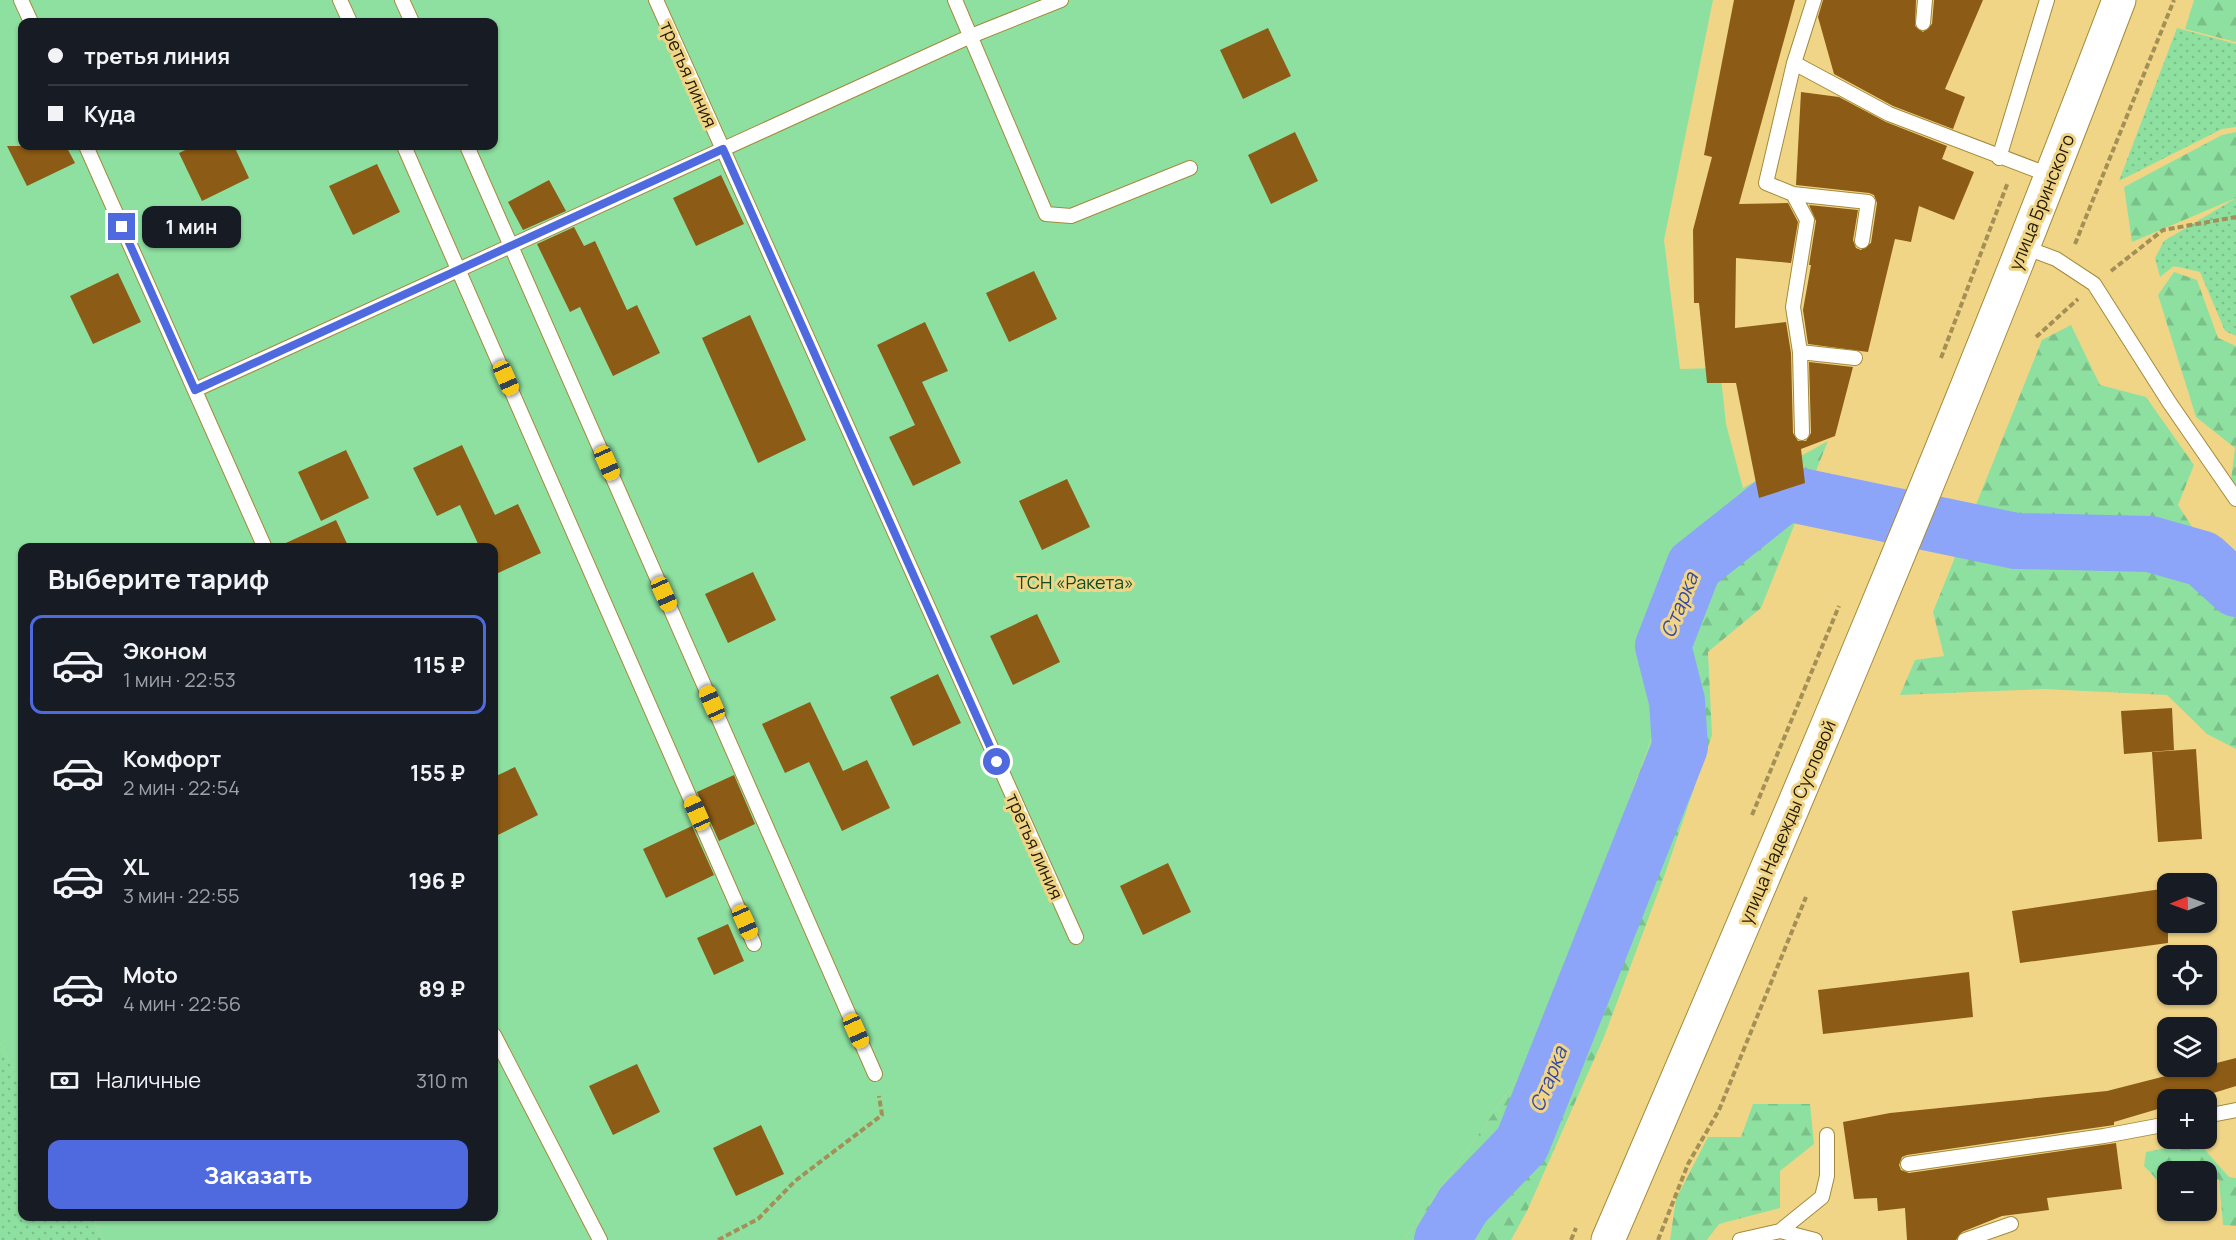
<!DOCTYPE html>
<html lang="ru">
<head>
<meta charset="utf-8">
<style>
  :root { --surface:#171b24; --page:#20242c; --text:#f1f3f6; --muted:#9ea1a6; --line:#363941; --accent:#4f69de }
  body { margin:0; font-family:Manrope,sans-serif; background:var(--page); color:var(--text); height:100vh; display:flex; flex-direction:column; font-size:22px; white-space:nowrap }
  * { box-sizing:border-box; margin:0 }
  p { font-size:20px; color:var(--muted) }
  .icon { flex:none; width:33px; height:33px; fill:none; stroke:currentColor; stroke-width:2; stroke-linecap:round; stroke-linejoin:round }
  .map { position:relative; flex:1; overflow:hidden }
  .details { position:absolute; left:18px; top:543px; width:480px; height:678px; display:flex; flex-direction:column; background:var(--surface); border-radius:12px; box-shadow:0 2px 4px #0004 }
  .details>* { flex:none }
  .hud { position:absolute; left:18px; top:18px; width:480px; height:132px; border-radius:12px; box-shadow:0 2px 4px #0004; display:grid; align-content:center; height:132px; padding:0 30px; background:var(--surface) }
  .needle { width:39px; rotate:269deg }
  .buttons { position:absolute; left:2157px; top:873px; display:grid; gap:12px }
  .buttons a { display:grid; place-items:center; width:60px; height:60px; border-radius:12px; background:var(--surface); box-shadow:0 2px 4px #0004; font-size:30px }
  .end { position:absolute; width:27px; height:27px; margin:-14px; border:8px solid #4f69de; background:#fff; box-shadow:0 0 0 3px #fff }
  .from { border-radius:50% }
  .bubble { position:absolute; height:42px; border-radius:12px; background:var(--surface); box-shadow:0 2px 4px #0004; font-size:20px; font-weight:700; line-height:42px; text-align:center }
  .car { position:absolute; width:18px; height:36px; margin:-18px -9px; border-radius:8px; box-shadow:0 0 4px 2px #0007; background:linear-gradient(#f5c518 24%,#345 0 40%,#f5c518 0 76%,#345 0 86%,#f5c518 0) }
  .hud b { display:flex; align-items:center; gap:21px; height:57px; font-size:22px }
  .hud b+b { border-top:2px solid var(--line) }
  .hud i { width:15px; height:15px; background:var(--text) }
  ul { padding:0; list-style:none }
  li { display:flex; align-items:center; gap:18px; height:99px; margin:0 12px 9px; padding:0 18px; border:3px solid transparent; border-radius:12px }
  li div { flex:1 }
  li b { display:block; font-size:22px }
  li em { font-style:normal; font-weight:700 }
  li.active { border-color:var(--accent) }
  li>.icon { width:54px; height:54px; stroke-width:1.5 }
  h2 { padding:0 30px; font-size:27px; line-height:72px }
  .pay { display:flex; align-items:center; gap:15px; height:66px; padding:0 30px; font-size:22px }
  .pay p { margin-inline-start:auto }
  .cta { display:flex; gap:12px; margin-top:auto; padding:12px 30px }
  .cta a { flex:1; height:69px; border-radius:12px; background:var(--accent); color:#fff; font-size:24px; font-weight:700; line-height:69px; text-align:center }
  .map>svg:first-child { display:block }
  .grass { fill:url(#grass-dots) }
  .forest { fill:url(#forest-firs) }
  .garden { fill:#8ee0a1; fill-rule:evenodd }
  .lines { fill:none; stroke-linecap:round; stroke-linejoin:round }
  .river { stroke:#8ca5f8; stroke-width:56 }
  .building { fill:#8c5b15 }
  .service-casing { stroke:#a48a3b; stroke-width:16 }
  .secondary-casing { stroke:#a48a3b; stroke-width:35 }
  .path { stroke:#a49056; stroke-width:4; stroke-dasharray:6 3; stroke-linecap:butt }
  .service { stroke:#fff; stroke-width:14 }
  .secondary { stroke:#fff; stroke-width:33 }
  .route { stroke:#4f69de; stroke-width:8 }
  .labels { text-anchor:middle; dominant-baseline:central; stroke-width:6; stroke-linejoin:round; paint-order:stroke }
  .street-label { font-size:18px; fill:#211902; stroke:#f1d587 }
  .park-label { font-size:18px; fill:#0c4c23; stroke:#f1d587 }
  .water-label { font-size:20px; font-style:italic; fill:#3649a8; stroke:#f1d587 }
</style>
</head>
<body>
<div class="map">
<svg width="2236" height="1240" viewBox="0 0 2236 1240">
  <defs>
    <pattern id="grass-dots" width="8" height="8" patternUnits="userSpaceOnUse" patternTransform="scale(1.5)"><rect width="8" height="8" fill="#8ee0a1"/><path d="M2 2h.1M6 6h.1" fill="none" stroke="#7ac089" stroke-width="1.8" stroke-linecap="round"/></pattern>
    <pattern id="forest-firs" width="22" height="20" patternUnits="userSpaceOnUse" patternTransform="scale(1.5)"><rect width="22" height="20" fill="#8ee0a1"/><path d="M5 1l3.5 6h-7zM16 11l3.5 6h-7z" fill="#7ac089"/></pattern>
  </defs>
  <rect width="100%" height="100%" fill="#f1d587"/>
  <path class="grass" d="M 2177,28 L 2236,44 L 2236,127 L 2222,129 L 2119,181 Z
    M 2236,198 L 2236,336 L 2225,331 L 2200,272 L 2174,266 L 2160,277 L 2155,258 L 2164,241 Z
    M 0,1043 L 22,1086 L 22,1216 L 91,1217 L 104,1240 L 0,1240 Z"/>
  <path class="forest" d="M 2194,0 L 2236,0 L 2236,42 L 2185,29 Z
    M 2236,132 L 2236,198 L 2132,242 L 2124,187 L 2222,135 Z
    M 2174,272 L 2197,280 L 2218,338 L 2236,346 L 2236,492 L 2231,480 L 2235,448 L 2196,417 L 2158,295 Z
    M 2071,325 L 2100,385 L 2146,397 L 2194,465 L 2178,505 L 2207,550 L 2236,580 L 2236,749 L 2207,734 L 2167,695 L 2043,689 L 1900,695 L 1915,660 L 1944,656 L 1933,612 L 2042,340 Z
    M 1828,441 L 1761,608 L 1708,652 L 1712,735 L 1665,874 L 1604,1037 L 1527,1211 L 1511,1240 L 1404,1240 L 1540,1047 L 1655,729 L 1653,645 L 1690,557 L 1743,488 Z
    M 1753,1104 L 1810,1104 L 1814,1144 L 1780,1171 L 1780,1208 L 1719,1224 L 1707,1240 L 1670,1240 L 1676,1199 L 1708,1137 L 1741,1137 Z
    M 2198,1142 L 2229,1177 L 2236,1178 L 2236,1226 L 2223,1225 L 2219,1179 L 2207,1183 L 2206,1172 L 2168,1172 L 2167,1190 L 2144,1166 L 2146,1152 Z"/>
  <path class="garden" d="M 0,0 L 1713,0 L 1664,240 L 1680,369 L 1720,368 L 1726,424 L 1743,488 L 1690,557 L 1653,645 L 1655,728 L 1540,1047 L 1404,1240 L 104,1240 L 91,1217 L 494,1216 L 494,548 L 22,548 L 22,1086 L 0,1043 ZM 22,22 L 494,22 L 494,146 L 22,146 Z"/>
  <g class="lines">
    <path class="river" d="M 1442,1240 L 1463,1205 L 1522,1144 L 1680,747 L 1677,701 L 1663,646 L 1694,566 L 1786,493 L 2016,541 L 2150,544 L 2203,559 L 2236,589"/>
  </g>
  <path class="building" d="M 1734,0 L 1795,0 L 1739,204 L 1788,203 L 1798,222 L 1791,263 L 1736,258 L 1735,328 L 1786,322 L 1791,353 L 1793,433 L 1798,441 L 1806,441 L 1811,433 L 1809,362 L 1853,367 L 1835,436 L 1801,449 L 1805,483 L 1759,498 L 1736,383 L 1707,383 L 1699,303 L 1694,303 L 1693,230 L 1712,157 L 1704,155 Z
    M 1823,0 L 1916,0 L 1915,26 L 1923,32 L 1932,24 L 1934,0 L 1983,0 L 1945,89 L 1965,97 L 1953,129 L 1893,106 L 1834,74 L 1818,17 Z
    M 1268,28 L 1291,76 L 1243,99 L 1220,50 Z
    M 1801,92 L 1839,97 L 1886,122 L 1947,146 L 1942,159 L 1974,172 L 1954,220 L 1919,206 L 1911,242 L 1895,239 L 1868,352 L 1808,344 L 1803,310 L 1811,265 L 1809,265 L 1816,221 L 1809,205 L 1858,210 L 1853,240 L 1856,248 L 1861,250 L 1871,243 L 1877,203 L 1874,195 L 1869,193 L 1796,185 Z
    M 1295,132 L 1318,181 L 1271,204 L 1248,155 Z
    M 7,146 L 66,146 L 75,163 L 27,186 Z
    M 194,146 L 234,146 L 249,178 L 202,201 L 179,153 Z
    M 377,164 L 400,212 L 353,235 L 329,186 Z
    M 721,175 L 744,224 L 696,246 L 673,198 Z
    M 549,180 L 566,211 L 523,230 L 508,202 Z
    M 574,227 L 584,246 L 595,241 L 627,310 L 637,305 L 660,353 L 613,376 L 580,307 L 570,312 L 537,244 Z
    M 1034,271 L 1057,319 L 1009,342 L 986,293 Z
    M 118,273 L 141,322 L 93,344 L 70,296 Z
    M 750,315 L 806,440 L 758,463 L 702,338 Z
    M 925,322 L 948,371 L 922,382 L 961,463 L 913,486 L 889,437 L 915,425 L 877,345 Z
    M 462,445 L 495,515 L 518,504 L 541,553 L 494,575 L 494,548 L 480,548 L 460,505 L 437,516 L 413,468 Z
    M 346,450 L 369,498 L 321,521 L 298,472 Z
    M 1067,479 L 1090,527 L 1042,550 L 1019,501 Z
    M 336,520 L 349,548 L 275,548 Z
    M 753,572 L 776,620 L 728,643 L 705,594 Z
    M 1037,614 L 1060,662 L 1013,685 L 990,636 Z
    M 938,674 L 961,723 L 913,746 L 890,697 Z
    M 810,702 L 843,771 L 867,760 L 890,808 L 842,831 L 809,762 L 785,773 L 762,724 Z
    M 2172,708 L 2174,750 L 2124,754 L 2121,711 Z
    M 2196,749 L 2202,839 L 2158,842 L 2152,752 Z
    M 515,767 L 538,815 L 494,837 L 494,777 Z
    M 734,775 L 755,824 L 719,841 L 697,792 Z
    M 692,826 L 714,875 L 666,898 L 643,849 Z
    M 1168,863 L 1191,912 L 1143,935 L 1120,886 Z
    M 2168,888 L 2168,943 L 2020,963 L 2012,911 Z
    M 728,924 L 744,961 L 714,975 L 697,938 Z
    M 1969,972 L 1973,1017 L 1823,1034 L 1818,990 Z
    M 2236,1058 L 2236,1086 L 2191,1100 L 2168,1100 L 2168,1106 L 2114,1122 L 2114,1125 L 1907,1155 L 1902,1157 L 1899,1165 L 1901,1170 L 1909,1173 L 2116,1143 L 2122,1189 L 2047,1198 L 2049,1210 L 2002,1216 L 1962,1232 L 1956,1240 L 1907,1240 L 1905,1208 L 1878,1211 L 1877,1198 L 1854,1199 L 1843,1122 L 1890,1113 L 2107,1091 Z
    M 637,1064 L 660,1112 L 613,1135 L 589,1086 Z
    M 761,1125 L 784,1174 L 736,1196 L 713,1148 Z"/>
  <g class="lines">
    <defs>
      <path id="service" d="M 21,0 L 31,22
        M 340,0 L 350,22
        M 402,0 L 412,22
        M 656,0 L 1076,937
        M 955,0 L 1046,214 L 1071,216 L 1190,168
        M 1923,23 L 1925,0
        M 1794,63 L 1889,114 L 2052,176
        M 86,146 L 265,548
        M 404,146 L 754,944
        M 467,146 L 875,1074
        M 1999,158 L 2047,0
        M 1793,194 L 1868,202 L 1862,241
        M 2024,247 L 2056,259 L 2094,284 L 2169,402 L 2236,499
        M 1800,352 L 1855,358
        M 195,390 L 971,36 L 1061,0
        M 1802,433 L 1800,352 L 1793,307 L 1807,220 L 1793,194 L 1766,183 L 1794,63 L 1814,0
        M 494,1035 L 600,1240
        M 2206,1116 L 2236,1110
        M 1908,1164 L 2104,1136 L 2168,1124
        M 1780,1231 L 1822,1197 L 1827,1176 L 1827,1135
        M 1740,1240 L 1780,1231 L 1815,1240
        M 1965,1240 L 2011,1224"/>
      <path id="secondary" d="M 1608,1240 C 1785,829 1960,418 2119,0"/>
    </defs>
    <use href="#service" class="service-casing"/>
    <use href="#secondary" class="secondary-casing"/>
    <path class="path" d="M 2075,244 L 2174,0
      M 2111,271 L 2163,230 L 2236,217
      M 2036,337 L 2078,299
      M 1941,358 L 2008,182
      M 1752,815 L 1839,606
      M 718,1240 L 758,1219 L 795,1181 L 882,1115 L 879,1096
      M 1571,1240 L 1576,1228
      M 1658,1240 L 1688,1164 L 1719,1110 L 1806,897"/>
    <use href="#service" class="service"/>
    <use href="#secondary" class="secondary"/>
  </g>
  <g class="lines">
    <path class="route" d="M 122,227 L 195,390 L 723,149 L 997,762"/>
  </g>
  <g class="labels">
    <g class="street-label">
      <text transform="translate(689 74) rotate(66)">третья линия</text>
      <text transform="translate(2041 202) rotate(-68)">улица Бринского</text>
      <text transform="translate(1787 822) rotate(-67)">улица Надежды Сусловой</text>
      <text transform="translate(1035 846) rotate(66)">третья линия</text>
    </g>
    <g class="park-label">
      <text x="1075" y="582">ТСН «Ракета»</text>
    </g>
    <g class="water-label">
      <text transform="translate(1679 605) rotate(-68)">Старка</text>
      <text transform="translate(1548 1079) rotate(-68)">Старка</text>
    </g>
  </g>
</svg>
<div class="buttons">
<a><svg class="needle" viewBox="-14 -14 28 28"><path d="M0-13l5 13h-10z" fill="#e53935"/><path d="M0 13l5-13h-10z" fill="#9ea1a6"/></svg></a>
<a><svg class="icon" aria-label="locate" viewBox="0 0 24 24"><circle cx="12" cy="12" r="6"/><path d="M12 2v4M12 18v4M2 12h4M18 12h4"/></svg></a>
<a><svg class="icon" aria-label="layers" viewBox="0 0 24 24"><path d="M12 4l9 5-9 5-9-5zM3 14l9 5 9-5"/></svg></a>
<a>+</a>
<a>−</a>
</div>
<i class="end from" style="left:997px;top:762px"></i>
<i class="end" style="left:122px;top:227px"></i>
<div class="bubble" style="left:142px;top:206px;width:99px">1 мин</div>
<i class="car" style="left:506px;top:378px;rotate:156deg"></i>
<i class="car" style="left:607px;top:463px;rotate:156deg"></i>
<i class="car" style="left:664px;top:594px;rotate:156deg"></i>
<i class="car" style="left:712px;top:703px;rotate:336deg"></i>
<i class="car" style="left:697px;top:813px;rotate:336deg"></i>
<i class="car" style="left:745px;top:922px;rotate:156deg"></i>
<i class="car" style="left:856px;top:1031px;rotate:156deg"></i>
<div class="hud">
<b><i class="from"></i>третья линия</b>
<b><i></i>Куда</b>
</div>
<section class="details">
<h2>Выберите тариф</h2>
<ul>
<li class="active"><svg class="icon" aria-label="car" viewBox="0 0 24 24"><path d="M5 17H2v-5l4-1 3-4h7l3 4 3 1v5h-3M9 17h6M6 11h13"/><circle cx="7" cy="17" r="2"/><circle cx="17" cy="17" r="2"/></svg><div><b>Эконом</b><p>1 мин · 22:53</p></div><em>115 ₽</em></li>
<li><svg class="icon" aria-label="car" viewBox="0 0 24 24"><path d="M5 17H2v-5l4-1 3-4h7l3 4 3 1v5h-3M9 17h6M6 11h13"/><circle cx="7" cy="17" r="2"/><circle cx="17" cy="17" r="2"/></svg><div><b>Комфорт</b><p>2 мин · 22:54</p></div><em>155 ₽</em></li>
<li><svg class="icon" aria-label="car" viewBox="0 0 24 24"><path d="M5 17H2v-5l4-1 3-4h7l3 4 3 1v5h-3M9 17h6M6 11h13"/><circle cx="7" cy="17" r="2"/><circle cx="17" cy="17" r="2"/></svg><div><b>XL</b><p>3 мин · 22:55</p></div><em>196 ₽</em></li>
<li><svg class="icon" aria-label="car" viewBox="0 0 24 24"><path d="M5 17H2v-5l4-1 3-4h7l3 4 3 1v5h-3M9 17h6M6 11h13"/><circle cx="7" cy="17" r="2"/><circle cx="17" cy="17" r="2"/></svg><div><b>Moto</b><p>4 мин · 22:56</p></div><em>89 ₽</em></li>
</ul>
<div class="pay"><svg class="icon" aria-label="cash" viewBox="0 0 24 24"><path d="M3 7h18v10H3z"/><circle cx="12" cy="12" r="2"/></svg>Наличные<p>310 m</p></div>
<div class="cta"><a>Заказать</a></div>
</section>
</div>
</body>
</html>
